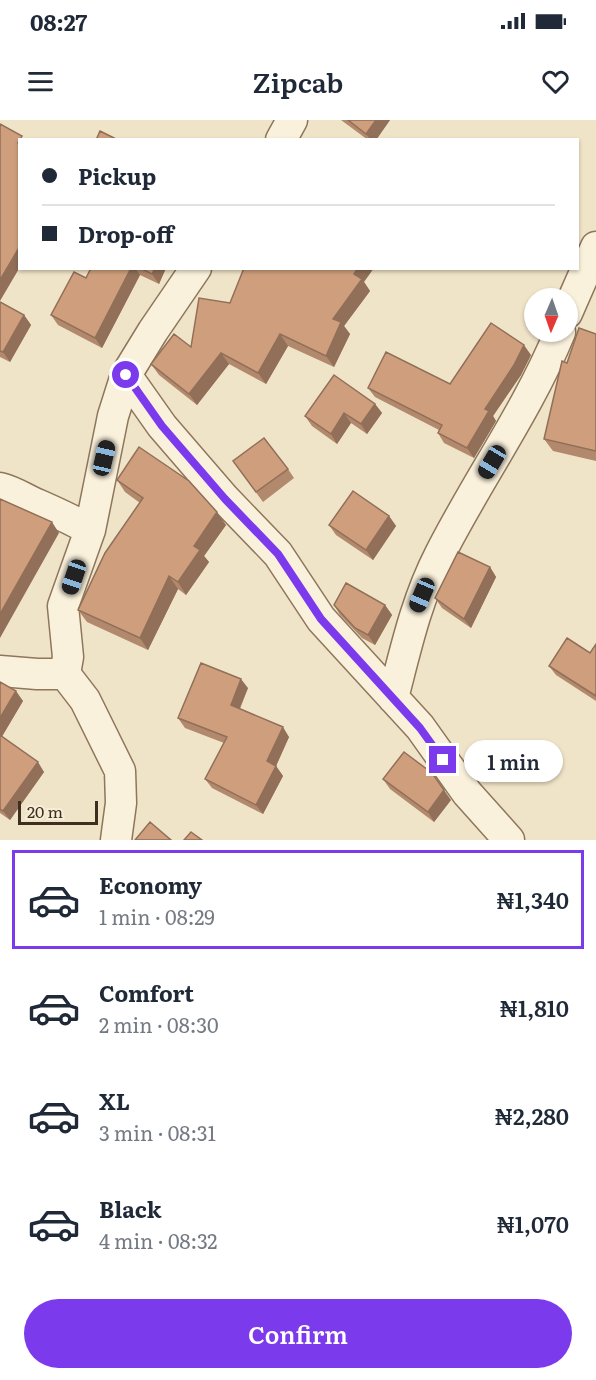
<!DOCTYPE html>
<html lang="en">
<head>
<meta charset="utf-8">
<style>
  :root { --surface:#fff; --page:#f2f2f3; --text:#1f2937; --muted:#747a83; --line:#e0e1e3; --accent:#7c3aed }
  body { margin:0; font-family:Literata,serif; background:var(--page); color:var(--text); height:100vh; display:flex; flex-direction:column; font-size:22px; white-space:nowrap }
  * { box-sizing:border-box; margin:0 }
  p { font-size:20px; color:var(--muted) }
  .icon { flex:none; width:33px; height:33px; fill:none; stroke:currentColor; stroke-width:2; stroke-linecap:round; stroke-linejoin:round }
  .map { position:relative; height:720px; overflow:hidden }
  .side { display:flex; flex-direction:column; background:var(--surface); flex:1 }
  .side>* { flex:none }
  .guide { position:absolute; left:18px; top:18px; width:561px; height:132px; border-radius:0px; box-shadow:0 2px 4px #0004; display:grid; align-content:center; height:132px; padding:0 24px; background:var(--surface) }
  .needle { width:39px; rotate:182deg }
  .fabs { position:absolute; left:524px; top:168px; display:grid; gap:12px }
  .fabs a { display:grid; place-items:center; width:54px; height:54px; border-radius:50%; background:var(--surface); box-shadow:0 2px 4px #0004; font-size:30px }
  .scale { position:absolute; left:18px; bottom:15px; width:80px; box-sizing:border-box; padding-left:6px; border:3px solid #3d2e20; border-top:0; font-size:16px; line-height:21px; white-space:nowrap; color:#3d2e20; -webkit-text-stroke:4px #f7eed8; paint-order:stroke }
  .end { position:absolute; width:27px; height:27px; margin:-14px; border:8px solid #7c3aed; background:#fff; box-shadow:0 0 0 3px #fff }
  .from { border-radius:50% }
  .bubble { position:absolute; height:42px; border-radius:21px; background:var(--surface); box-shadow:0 2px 4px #0004; font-size:20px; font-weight:600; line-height:42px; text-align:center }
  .car { position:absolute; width:18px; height:36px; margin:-18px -9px; border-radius:8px; box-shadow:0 0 4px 2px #0007; background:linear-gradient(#222 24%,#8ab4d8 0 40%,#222 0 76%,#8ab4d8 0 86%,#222 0) }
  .guide b { display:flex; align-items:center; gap:21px; height:57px; font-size:22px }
  .guide b+b { border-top:2px solid var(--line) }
  .guide i { width:15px; height:15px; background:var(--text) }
  ul { padding:10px 0 0; list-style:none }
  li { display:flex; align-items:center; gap:18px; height:99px; margin:0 12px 9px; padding:0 12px; border:3px solid transparent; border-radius:0px }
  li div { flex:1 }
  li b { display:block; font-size:22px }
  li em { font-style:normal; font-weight:600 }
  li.on { border-color:var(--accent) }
  li>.icon { width:54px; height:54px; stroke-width:1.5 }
  .cta { display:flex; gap:12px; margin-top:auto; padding:12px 24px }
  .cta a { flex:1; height:69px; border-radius:36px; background:var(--accent); color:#fff; font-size:24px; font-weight:600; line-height:69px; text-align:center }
  .status { display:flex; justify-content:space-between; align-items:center; height:42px; padding:0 30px; background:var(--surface); direction:ltr }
  .status svg { height:16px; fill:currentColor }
  header { display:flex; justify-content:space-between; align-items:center; height:78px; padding:0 24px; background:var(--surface); font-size:27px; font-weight:600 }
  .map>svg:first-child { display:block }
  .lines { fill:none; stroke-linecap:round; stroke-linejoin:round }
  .minor-casing { stroke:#8d765c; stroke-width:33 }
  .minor { stroke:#faf1dc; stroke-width:30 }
  .wall { fill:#b2896c }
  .shaded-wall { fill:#916f58 }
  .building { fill:#cf9f7d; stroke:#916f58; stroke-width:1.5 }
  .route { stroke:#7c3aed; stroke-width:8 }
</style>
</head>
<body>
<div class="status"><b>08:27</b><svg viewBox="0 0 49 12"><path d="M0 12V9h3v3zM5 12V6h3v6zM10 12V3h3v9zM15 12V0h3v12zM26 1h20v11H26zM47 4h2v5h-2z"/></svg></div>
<header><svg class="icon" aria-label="menu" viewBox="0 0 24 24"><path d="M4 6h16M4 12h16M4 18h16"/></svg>Zipcab<svg class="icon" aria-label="heart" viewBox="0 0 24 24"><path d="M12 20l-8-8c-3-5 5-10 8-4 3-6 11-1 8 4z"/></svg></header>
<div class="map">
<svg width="596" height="720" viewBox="0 0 596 720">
  <rect width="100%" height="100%" fill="#f0e4c8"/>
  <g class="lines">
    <defs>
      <path id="minor" d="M 281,20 L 292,0
        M 567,193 L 596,127
        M 126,255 L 162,306 L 225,379 L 278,434 L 321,499 L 420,607 L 467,673 L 509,720
        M 0,368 C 16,372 24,379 39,385 C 57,393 73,400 90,410
        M 0,551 L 37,554 L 65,554 L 68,537 L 63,486 L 90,410 L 113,296 L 126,255 L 153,211 L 196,148
        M 65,554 L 85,580 L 120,651 L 121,683 L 116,720
        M 393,578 C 406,528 416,481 440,434 C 478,359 528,290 560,212"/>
    </defs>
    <use href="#minor" class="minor-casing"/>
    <use href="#minor" class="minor"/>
  </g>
  <path class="wall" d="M 341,0 L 390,0 L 376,20 L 368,20 Z
    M 91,148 L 166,148 L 159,164 L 140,155 L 102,228 L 58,205 L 51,195 L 86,158 Z
    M 364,162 L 370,171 L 344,206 L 350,214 L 334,247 L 288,226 L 266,264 L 229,244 L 197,285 L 159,255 L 151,244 L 191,227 L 230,183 Z
    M 0,182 L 24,195 L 31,205 L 10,242 L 0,237 Z
    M 596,214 L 596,341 L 553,331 L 544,319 L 567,243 Z
    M 531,235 L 521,255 L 493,296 L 496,301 L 474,338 L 444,323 L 438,313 L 439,310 L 375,277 L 368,268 L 450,264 Z
    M 375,284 L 382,293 L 367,314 L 351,303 L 337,324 L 312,306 L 305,296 Z
    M 288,349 L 294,358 L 263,382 L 240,351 Z
    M 117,360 L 226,405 L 204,436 L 209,442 L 186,475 L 178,469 L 148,530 L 87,502 L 78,490 L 140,383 L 125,372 Z
    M 389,396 L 396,406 L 373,440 L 336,415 L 329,405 Z
    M 490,447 L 496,457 L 471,508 L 442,488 L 435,478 Z
    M 334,485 L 385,485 L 392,495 L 375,525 L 362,518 L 340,495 Z
    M 596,524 L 596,581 L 556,555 L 549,546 L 590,533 Z
    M 0,562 L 23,581 L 2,616 L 44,652 L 10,700 L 0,693 Z
    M 248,568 L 240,589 L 289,617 L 276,646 L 283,656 L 263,694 L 212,668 L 205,659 L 224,623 L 185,608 L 178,598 Z
    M 383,659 L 451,680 L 434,702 L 390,669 Z"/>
  <path class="shaded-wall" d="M 376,0 L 390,0 L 376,20 L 371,20 L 366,14 Z
    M 20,126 L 20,147 L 0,181 L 0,160 Z
    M 131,148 L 135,148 L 140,155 L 102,228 L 95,218 Z
    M 155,148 L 166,148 L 159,164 L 152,154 Z
    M 358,148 L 374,148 L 364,162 L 370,171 L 344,206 L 350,214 L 334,247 L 326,236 L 333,199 L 354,154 Z
    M 24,195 L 31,205 L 10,242 L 3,232 Z
    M 280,214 L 288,226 L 266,264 L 258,253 Z
    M 524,225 L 531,235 L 521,255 L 493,296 L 496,301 L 474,338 L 467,328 L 485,289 Z
    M 221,233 L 229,244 L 197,285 L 189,274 Z
    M 375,284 L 382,293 L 367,314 L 361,304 Z
    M 344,293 L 351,303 L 337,324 L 331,314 Z
    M 217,392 L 226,405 L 204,436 L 209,442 L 186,475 L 178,462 L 194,426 Z
    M 389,396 L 396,406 L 373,440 L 366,430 Z
    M 52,402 L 59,413 L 0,518 L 0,494 Z
    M 490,447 L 496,457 L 471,508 L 464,499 Z
    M 169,456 L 178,469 L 148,530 L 140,518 Z
    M 385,485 L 392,495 L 375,525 L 368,515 Z
    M 241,559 L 248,568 L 237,594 L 231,585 Z
    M 16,571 L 23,581 L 0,620 L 0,598 Z
    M 283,607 L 289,617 L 276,646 L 283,656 L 263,694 L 256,685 L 267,641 Z
    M 38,642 L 44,652 L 10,700 L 3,691 Z
    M 444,670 L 451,680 L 434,702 L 428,692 Z"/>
  <path class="building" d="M 348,0 L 376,0 L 366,14 Z
    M 0,4 L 22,16 L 18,23 L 20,24 L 20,126 L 0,160 Z
    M 100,11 L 118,20 L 96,20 Z
    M 91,148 L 131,148 L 95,218 L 51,195 L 74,152 L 86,158 Z
    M 140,148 L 155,148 L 152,154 Z
    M 244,148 L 358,148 L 354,154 L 362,159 L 333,199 L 341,202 L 326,236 L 280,214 L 258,253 L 221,233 L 189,274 L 151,244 L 174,214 L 191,227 L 199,178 L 230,183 Z
    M 0,182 L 24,195 L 3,232 L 0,231 Z
    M 491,203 L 524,225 L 514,245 L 485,289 L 489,291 L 467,328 L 438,313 L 442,305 L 368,268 L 386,232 L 450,264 Z
    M 579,208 L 596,214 L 596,331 L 544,319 L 562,241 L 567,243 Z
    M 334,255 L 375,284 L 361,304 L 344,293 L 331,314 L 305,296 Z
    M 264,318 L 288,349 L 256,372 L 233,341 Z
    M 139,327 L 189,361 L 217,392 L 194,426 L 200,430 L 178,462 L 169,456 L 140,518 L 78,490 L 105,433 L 143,378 L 117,360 Z
    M 353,371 L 389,396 L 366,430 L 329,405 Z
    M 0,379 L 52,402 L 0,494 Z
    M 458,432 L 490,447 L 464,499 L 435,478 Z
    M 346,463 L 385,485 L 368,515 L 355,508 L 334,485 Z
    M 567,518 L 590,533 L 596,524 L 596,576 L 549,546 Z
    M 201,543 L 241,559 L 231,585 L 283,607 L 267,641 L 276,646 L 256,685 L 205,659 L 227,617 L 178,598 Z
    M 0,562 L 16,571 L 0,598 Z
    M 0,615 L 38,642 L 3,691 L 0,689 Z
    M 404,632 L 432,653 L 444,670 L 428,692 L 383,659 Z
    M 150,702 L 171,720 L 135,720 Z
    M 191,712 L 202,720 L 184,720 Z"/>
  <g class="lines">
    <path class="route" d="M 126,255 L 162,306 L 225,379 L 278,434 L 321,499 L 420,608 L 443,640"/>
  </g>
</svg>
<div class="fabs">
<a><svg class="needle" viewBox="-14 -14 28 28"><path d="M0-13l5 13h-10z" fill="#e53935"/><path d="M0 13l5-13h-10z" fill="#747a83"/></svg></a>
</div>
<div class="scale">20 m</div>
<i class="end from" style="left:126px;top:255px"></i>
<i class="end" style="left:443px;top:640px"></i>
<div class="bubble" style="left:464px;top:620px;width:99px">1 min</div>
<i class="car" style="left:104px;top:338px;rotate:13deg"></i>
<i class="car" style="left:492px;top:342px;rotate:211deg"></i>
<i class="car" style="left:74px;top:457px;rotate:199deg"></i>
<i class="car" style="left:422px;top:475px;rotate:203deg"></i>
<div class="guide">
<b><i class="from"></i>Pickup</b>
<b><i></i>Drop-off</b>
</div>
</div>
<section class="side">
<ul>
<li class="on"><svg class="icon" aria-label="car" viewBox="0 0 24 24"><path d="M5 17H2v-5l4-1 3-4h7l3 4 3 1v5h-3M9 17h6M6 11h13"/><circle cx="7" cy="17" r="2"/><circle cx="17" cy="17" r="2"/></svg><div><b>Economy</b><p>1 min · 08:29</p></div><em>₦1,340</em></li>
<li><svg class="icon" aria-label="car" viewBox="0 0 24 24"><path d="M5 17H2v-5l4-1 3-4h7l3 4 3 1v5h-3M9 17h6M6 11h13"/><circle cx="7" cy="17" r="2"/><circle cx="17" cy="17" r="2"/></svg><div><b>Comfort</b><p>2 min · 08:30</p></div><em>₦1,810</em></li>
<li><svg class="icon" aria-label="car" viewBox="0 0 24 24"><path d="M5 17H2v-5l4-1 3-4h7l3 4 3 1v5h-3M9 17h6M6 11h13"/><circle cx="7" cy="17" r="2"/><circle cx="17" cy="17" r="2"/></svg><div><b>XL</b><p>3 min · 08:31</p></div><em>₦2,280</em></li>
<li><svg class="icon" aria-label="car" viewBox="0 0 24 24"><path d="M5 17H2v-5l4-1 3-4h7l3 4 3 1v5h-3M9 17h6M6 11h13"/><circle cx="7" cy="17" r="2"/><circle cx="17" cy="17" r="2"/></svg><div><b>Black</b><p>4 min · 08:32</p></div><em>₦1,070</em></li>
</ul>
<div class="cta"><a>Confirm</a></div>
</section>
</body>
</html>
